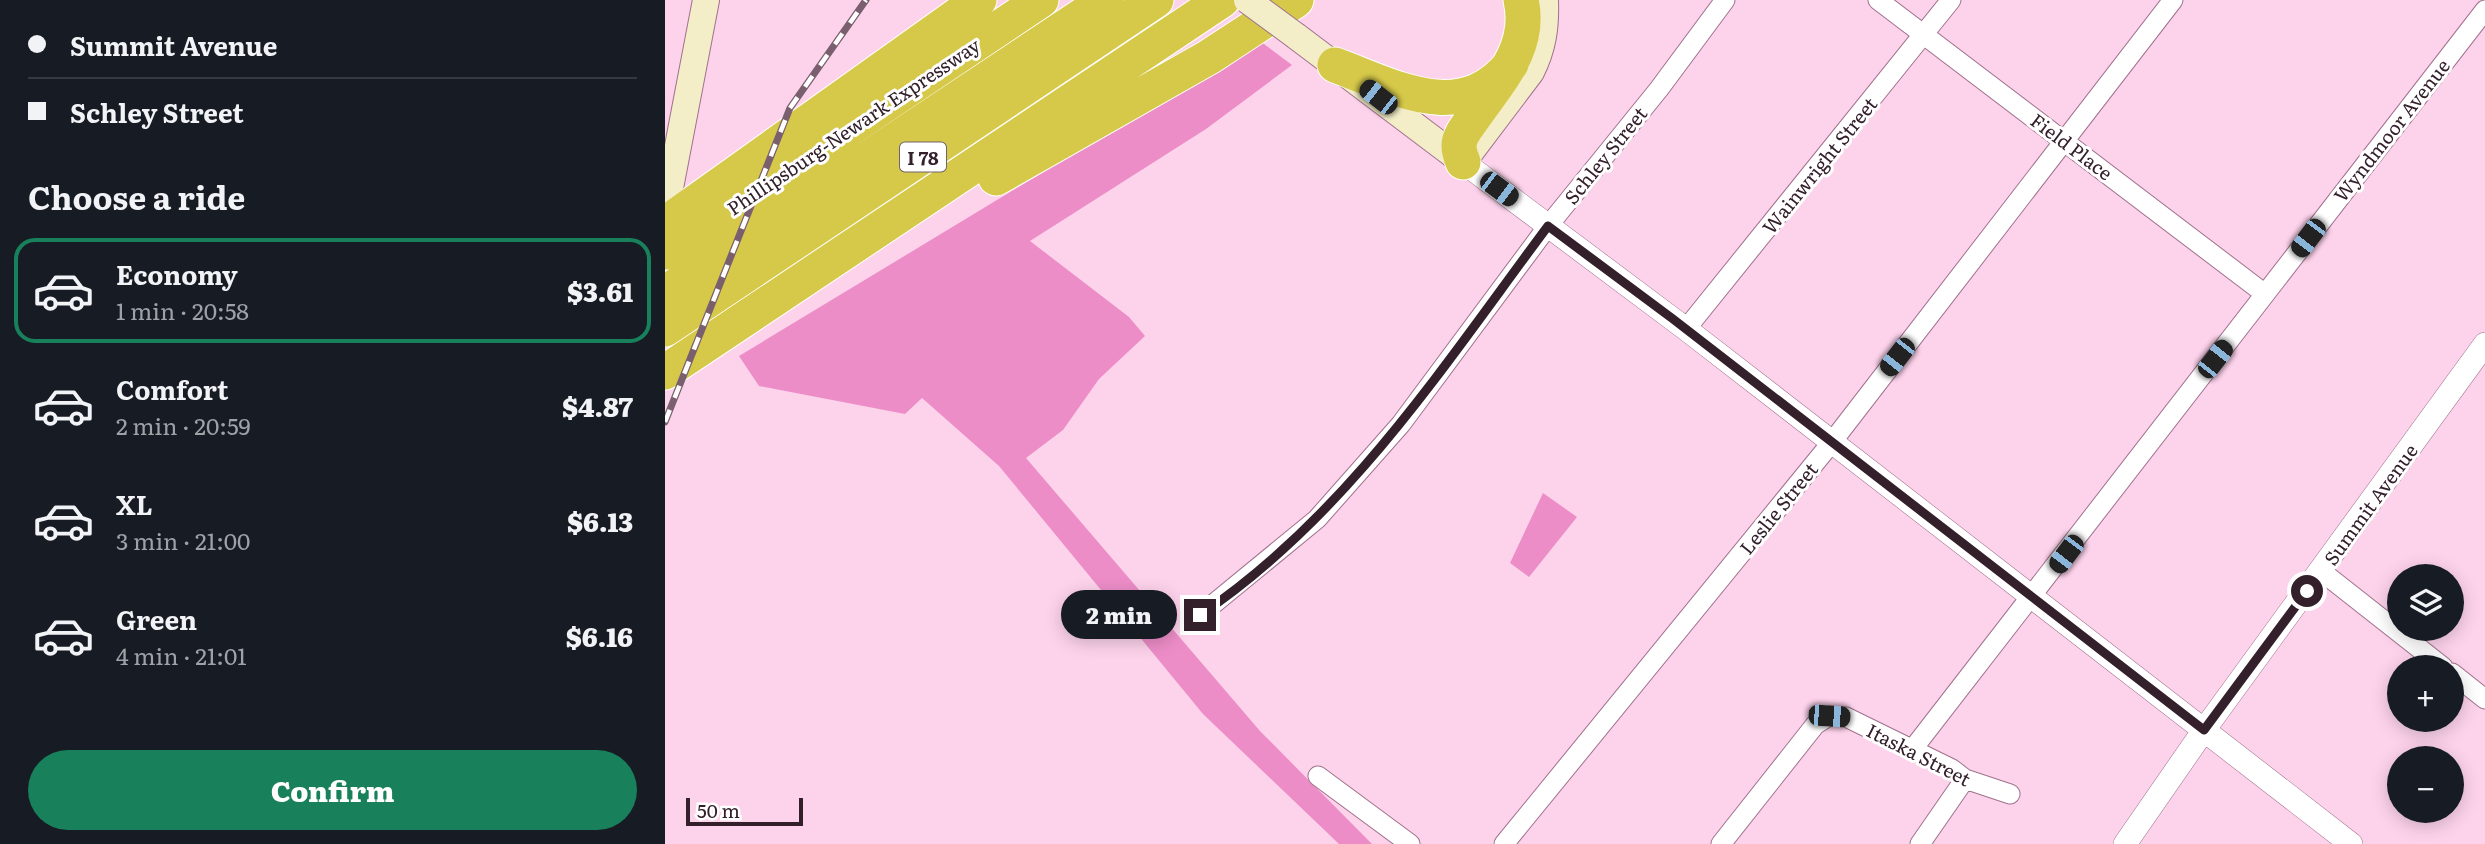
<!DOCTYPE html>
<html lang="en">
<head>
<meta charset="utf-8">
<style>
  :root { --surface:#171b24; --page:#20242c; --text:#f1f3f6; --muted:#9ea1a6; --line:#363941; --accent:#18805b }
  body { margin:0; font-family:Literata,serif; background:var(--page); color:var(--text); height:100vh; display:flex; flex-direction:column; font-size:26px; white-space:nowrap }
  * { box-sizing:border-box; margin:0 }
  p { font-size:23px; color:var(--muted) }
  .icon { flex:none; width:38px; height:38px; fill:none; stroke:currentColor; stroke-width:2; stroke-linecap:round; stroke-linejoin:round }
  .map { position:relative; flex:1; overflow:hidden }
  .panel { display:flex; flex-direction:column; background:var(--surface); width:665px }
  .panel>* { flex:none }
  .hud { display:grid; align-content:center; height:154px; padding:0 28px; background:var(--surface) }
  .tools { position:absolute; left:1722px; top:564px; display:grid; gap:14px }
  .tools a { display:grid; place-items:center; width:77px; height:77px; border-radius:50%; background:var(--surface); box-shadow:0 4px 18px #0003; font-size:35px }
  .scale { position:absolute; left:21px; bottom:18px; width:117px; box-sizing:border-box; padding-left:7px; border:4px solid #33202b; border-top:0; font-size:19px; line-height:24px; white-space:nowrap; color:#33202b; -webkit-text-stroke:5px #fff; paint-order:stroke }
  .end { position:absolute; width:32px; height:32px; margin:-16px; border:9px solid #33202b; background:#fff; box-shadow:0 0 0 4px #fff }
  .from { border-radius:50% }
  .bubble { position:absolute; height:49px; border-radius:24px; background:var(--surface); box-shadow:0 4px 18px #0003; font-size:23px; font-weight:800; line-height:49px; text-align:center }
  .car { position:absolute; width:21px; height:42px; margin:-21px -10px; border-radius:9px; box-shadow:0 0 5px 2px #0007; background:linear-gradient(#222 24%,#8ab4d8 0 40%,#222 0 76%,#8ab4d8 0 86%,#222 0) }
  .hud b { display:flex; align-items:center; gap:24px; height:66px; font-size:26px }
  .hud b+b { border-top:2px solid var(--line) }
  .hud i { width:18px; height:18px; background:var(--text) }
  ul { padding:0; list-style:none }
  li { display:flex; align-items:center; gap:21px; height:105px; margin:0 14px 10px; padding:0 14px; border:4px solid transparent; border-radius:21px }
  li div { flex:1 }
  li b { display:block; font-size:26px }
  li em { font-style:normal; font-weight:800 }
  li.selected { border-color:var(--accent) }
  li>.icon { width:63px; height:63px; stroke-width:1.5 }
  h2 { padding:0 28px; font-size:32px; line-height:84px }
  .button { display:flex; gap:14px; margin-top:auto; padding:14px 28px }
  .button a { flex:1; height:80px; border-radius:42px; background:var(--accent); color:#fff; font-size:28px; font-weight:800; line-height:80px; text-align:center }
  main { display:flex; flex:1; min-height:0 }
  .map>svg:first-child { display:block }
  .green { fill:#ed8dc8 }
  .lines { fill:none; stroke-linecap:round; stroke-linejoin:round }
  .minor-casing { stroke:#a0718d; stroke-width:21 }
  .tertiary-casing { stroke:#a0718d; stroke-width:24 }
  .secondary-casing { stroke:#a0718d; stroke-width:28 }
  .motorway-casing { stroke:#fff; stroke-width:37 }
  .minor { stroke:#fff; stroke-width:19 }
  .tertiary { stroke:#fff; stroke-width:23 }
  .secondary { stroke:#f3eec8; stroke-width:26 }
  .motorway { stroke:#d6c849; stroke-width:35 }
  .rail-casing { stroke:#7a5f6e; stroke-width:7 }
  .rail { stroke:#fff; stroke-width:4.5; stroke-dasharray:13; stroke-linecap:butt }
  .secondary-bridge-casing { stroke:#a0718d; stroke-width:28; stroke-linecap:butt }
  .secondary-bridge { stroke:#f3eec8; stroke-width:26 }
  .route { stroke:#33202b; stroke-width:9 }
  .labels { text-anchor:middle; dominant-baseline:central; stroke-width:6; stroke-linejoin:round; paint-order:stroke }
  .shield { fill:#fff; stroke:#70636b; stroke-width:2 }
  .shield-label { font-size:18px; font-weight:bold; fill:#33202b }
  .street-label { font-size:19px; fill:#33202b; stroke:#fff }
</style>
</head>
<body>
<main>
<section class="panel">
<div class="hud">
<b><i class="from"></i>Summit Avenue</b>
<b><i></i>Schley Street</b>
</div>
<h2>Choose a ride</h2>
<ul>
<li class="selected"><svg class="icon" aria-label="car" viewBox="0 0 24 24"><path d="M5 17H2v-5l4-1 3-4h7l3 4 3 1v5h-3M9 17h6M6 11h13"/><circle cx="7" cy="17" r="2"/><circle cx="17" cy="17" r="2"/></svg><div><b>Economy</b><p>1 min · 20:58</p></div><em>$3.61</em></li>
<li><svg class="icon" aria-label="car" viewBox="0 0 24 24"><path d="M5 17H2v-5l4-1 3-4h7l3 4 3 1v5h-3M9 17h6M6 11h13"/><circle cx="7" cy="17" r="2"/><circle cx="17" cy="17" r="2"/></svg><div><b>Comfort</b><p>2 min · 20:59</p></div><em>$4.87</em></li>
<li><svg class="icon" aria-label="car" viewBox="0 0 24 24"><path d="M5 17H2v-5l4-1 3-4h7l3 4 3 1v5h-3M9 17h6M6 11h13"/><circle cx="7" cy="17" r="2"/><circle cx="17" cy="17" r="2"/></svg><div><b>XL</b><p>3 min · 21:00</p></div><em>$6.13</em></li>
<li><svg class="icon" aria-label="car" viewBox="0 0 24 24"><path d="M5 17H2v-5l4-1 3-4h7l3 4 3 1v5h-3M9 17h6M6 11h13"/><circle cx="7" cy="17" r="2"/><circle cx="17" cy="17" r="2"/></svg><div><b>Green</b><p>4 min · 21:01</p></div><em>$6.16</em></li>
</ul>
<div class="button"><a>Confirm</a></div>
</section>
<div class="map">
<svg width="1820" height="844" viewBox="0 0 1820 844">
  <rect width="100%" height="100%" fill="#fdd3eb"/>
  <path class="green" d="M 595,41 L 627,65 L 541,129 L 365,241 L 464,317 L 480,336 L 434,379 L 398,430 L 361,458 L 595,731 L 707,844 L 674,844 L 538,714 L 334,466 L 257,398 L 240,414 L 94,386 L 74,356 Z
    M 878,493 L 912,517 L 864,577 L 845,563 Z"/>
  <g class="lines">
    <defs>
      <path id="minor" d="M 1213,0 L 1600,294
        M 1021,329 L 1286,0
        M 1656,571 L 1778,667
        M 535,615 L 652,519 L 736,424 L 883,226 L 994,89 L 1060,0
        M 1787,673 L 1820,699
        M 1247,750 L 1820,10
        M 653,776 L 745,844
        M 839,844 L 1167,442 L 1508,0
        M 1056,844 L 1150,725 L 1164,716 L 1181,717 L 1287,769 L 1300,779 L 1345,794
        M 1255,844 L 1300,779"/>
      <path id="tertiary" d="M 798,162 L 1021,329 L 1686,844
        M 1460,844 L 1539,730 L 1820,344"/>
      <path id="secondary" d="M 631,36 L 798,162 L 866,72 C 878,48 881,27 880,0
        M 0,214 L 41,0"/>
      <path id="motorway" d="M 670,65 C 730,87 796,126 846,64
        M 798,162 C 796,157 794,152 794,146 C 794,135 803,126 809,117 C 834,81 867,47 856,0
        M 331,178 L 544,57 L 631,0
        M 0,224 L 314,0
        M 0,252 L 376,0
        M 0,293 L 441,0
        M 0,329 L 491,0
        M 0,372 L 557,0"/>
    </defs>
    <use href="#minor" class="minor-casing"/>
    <use href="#tertiary" class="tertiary-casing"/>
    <use href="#secondary" class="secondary-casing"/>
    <use href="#motorway" class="motorway-casing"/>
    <use href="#minor" class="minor"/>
    <use href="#tertiary" class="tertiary"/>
    <use href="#secondary" class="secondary"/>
    <use href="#motorway" class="motorway"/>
    <defs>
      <path id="rail" d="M 0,422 L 125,108 L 201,0"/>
    </defs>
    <use href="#rail" class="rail-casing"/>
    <use href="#rail" class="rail"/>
    <defs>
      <path id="secondary-bridge" d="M 582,0 L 631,36"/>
    </defs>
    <use href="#secondary-bridge" class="secondary-bridge-casing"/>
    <use href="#secondary-bridge" class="secondary-bridge"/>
  </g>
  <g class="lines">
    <path class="route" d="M 535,615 C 682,516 779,365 883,226 L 1008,319 L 1539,730 L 1642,591"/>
  </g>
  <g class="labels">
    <rect class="shield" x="235" y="142.5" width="46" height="29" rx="5"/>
    <g class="shield-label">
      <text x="258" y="157">I 78</text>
    </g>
    <g class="street-label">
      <text transform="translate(188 126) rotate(-34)">Phillipsburg-Newark Expressway</text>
      <text transform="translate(1726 130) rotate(-52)">Wyndmoor Avenue</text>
      <text transform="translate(1407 146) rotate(37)">Field Place</text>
      <text transform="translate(940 155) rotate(-51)">Schley Street</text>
      <text transform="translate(1154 165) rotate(-51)">Wainwright Street</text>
      <text transform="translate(1705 504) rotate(-54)">Summit Avenue</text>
      <text transform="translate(1113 508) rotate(-51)">Leslie Street</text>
      <text transform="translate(1254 754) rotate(27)">Itaska Street</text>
    </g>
  </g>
</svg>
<div class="tools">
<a><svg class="icon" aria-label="layers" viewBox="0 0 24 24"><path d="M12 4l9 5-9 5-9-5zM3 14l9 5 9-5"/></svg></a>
<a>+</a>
<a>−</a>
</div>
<div class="scale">50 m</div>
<i class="end from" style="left:1642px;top:591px"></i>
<i class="end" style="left:535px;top:615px"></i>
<div class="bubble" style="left:396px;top:590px;width:116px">2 min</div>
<i class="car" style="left:713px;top:97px;rotate:308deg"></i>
<i class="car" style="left:834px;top:189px;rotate:127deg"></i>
<i class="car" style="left:1643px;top:238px;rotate:217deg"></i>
<i class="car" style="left:1232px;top:357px;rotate:218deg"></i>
<i class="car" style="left:1550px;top:359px;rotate:38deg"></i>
<i class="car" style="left:1401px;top:554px;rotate:217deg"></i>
<i class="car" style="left:1164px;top:716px;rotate:94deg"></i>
</div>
</main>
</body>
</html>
